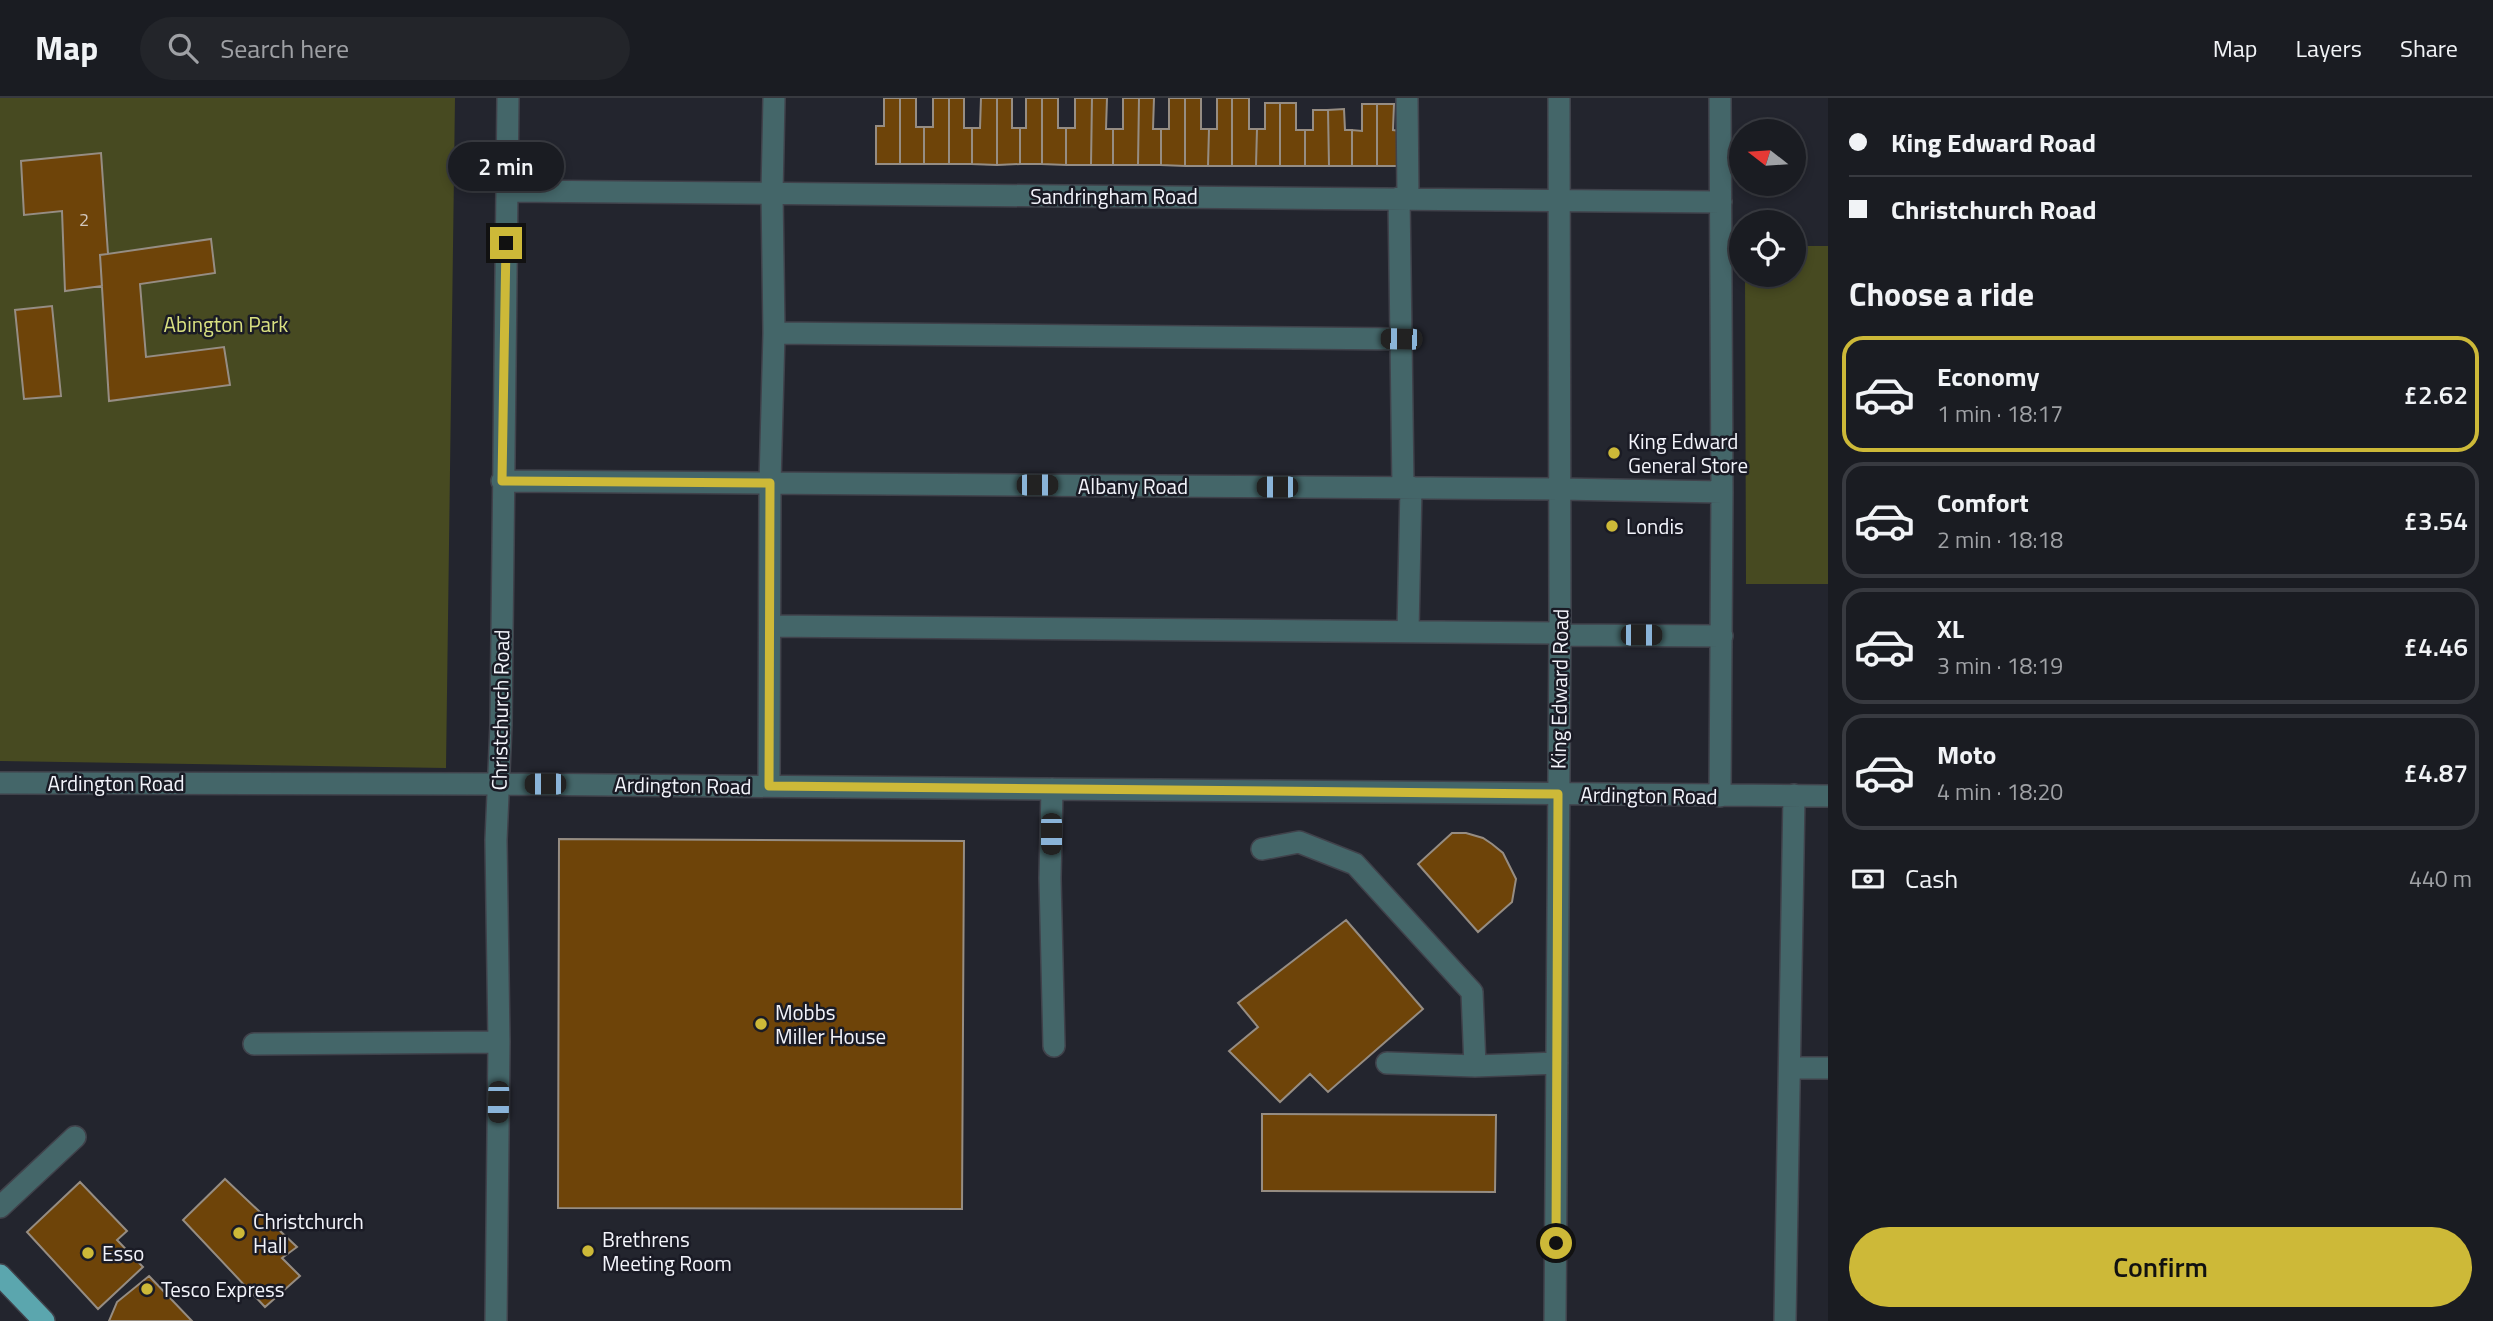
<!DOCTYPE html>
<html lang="en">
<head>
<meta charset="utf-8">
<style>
  :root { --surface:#1a1c22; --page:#23252a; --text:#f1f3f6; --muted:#9fa1a5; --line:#383a40; --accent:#cdb938 }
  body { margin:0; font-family:"Titillium Web",sans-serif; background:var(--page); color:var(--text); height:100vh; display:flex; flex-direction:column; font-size:26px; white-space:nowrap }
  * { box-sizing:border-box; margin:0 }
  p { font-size:23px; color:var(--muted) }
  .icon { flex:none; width:38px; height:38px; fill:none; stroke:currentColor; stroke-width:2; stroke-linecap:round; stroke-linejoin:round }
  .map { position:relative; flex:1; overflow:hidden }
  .drawer { display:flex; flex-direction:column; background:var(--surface); width:665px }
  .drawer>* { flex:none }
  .guide { display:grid; align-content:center; height:154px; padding:0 21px; background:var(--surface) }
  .needle { width:46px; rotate:287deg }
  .buttons { position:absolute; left:1729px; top:21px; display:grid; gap:14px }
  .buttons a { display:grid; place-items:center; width:77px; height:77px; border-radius:50%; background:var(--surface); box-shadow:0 4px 10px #0003,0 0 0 2px var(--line); font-size:35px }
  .end { position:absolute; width:32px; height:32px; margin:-16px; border:9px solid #cdb938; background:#111; box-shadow:0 0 0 4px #111 }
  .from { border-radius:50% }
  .bubble { position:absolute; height:49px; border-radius:24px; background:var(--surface); box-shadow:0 4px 10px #0003,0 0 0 2px var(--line); font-size:23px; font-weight:600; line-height:49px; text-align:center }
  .car { position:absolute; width:21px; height:42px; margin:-21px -10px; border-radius:9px; box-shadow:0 0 5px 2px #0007; background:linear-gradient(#222 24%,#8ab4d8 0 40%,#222 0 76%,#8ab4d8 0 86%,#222 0) }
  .guide b { display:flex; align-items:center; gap:24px; height:66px; font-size:26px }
  .guide b+b { border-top:2px solid var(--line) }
  .guide i { width:18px; height:18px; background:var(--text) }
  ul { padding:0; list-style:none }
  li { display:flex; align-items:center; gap:21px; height:116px; margin:0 14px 10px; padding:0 7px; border:4px solid var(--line); border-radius:21px }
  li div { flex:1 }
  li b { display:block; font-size:26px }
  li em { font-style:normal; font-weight:600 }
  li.current { border-color:var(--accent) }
  li>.icon { width:63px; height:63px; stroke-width:1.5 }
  h2 { padding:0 21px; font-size:32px; line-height:84px }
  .pay { display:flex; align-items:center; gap:18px; height:77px; padding:0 21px; font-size:26px }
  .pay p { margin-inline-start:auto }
  .button { display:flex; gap:14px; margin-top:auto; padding:14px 21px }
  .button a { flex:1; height:80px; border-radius:42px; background:var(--accent); color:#111; font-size:28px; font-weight:600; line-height:80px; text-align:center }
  header { display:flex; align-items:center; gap:42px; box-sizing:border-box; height:98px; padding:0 35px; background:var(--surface); border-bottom:2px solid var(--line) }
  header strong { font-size:33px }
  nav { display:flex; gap:38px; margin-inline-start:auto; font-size:24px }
  .search { width:490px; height:63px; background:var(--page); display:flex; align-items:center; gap:18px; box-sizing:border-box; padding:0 24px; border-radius:38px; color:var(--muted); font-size:26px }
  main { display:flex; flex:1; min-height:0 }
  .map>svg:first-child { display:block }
  .green { fill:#474a21 }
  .building { fill:#6e4409; stroke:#968d83; stroke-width:2 }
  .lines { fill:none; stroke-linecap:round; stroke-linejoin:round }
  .minor-casing { stroke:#40424b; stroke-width:24 }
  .major-casing { stroke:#40424b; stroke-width:24 }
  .minor { stroke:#446669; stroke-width:21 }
  .major { stroke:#5ba6ae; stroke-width:21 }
  .route { stroke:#cdb938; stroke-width:9 }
  .poi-dot { fill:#cdb938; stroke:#1a1b25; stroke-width:2.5 }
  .labels { text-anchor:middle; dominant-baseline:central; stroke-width:5; stroke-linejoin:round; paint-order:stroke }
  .number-label { font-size:18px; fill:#d2c8be }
  .street-label { font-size:21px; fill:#f3f4fb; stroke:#1a1b25 }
  .park-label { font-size:21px; fill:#d9e081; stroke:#1a1b25 }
  .poi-label { font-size:21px; fill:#f3f4fb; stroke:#1a1b25; text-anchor:start }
</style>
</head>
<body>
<header>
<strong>Map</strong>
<div class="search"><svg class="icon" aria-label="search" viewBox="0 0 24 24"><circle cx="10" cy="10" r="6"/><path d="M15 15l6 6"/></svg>Search here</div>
<nav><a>Map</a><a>Layers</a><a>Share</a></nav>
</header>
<main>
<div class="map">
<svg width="1828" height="1223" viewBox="0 0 1828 1223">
  <rect width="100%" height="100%" fill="#23252e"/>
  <path class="green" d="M 0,0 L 455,0 L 446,670 L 0,663 Z
    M 1794,148 L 1828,148 L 1828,486 L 1746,486 L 1745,177 L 1794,177 Z"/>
  <path class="building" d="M 884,0 L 900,0 L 900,66 L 876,66 L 876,28 L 884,28 Z
    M 900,0 L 916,0 L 916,29 L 924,29 L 924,66 L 900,66 Z
    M 933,0 L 949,0 L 949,66 L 924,66 L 924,29 L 933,29 Z
    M 949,0 L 964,0 L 964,30 L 972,30 L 972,66 L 949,66 Z
    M 981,0 L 997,0 L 997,67 L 972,66 L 972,30 L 980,30 Z
    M 997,0 L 1012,0 L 1012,30 L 1020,30 L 1020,66 L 997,67 Z
    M 1026,0 L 1042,0 L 1042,66 L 1020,66 L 1020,30 L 1026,30 Z
    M 1042,0 L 1058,0 L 1058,30 L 1066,30 L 1066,67 L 1042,66 Z
    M 1075,0 L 1092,0 L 1091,67 L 1066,67 L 1066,30 L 1075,30 Z
    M 1092,0 L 1107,0 L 1106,31 L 1113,31 L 1113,67 L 1091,67 Z
    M 1123,0 L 1139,0 L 1138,67 L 1113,67 L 1113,31 L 1123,31 Z
    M 1139,0 L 1154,0 L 1153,31 L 1161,31 L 1161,67 L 1138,67 Z
    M 1169,0 L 1185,0 L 1185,68 L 1161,67 L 1161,31 L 1169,31 Z
    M 1185,0 L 1201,0 L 1201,31 L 1209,31 L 1208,68 L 1185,68 Z
    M 1217,0 L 1232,0 L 1232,68 L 1208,68 L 1209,31 L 1217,31 Z
    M 1232,0 L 1249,0 L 1249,31 L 1257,31 L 1256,68 L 1232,68 Z
    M 1265,5 L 1280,5 L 1280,68 L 1256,68 L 1257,31 L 1265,31 Z
    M 1280,5 L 1296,5 L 1296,32 L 1305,32 L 1305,68 L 1280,68 Z
    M 1362,6 L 1377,6 L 1377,68 L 1352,68 L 1352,32 L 1362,33 Z
    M 1377,6 L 1394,6 L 1393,32 L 1401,33 L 1401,68 L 1377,68 Z
    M 1344,11 L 1345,32 L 1352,32 L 1352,68 L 1329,68 L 1328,12 Z
    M 1313,12 L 1328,12 L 1329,68 L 1305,68 L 1305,32 L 1313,32 Z
    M 101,55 L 108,156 L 100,157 L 102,188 L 65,193 L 62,113 L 24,117 L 21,63 Z
    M 211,141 L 215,175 L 140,186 L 146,259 L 224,249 L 230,287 L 109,303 L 100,157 Z
    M 52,208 L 61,298 L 24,301 L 15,212 Z
    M 1452,735 L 1466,735 L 1483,740 L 1492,746 L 1503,755 L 1516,781 L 1512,804 L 1478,834 L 1418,766 Z
    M 559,741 L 964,743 L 962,1111 L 558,1110 Z
    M 1346,822 L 1423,911 L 1328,994 L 1310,976 L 1280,1004 L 1229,953 L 1258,929 L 1238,905 Z
    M 1262,1016 L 1496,1017 L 1495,1094 L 1262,1093 Z
    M 225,1081 L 297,1149 L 282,1160 L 300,1178 L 265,1209 L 183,1122 Z
    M 80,1084 L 127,1133 L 117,1142 L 143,1169 L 98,1211 L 27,1134 Z
    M 149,1178 L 192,1223 L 109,1223 L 117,1204 Z"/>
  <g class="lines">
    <defs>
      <path id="minor" d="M 774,0 L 772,95 L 774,235
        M 1407,0 L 1408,100
        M 507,93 L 1721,104
        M 1401,241 L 1403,390
        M 502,383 L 1560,391 L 1722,394
        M 770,528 L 1560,535
        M 1408,533 L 1411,389
        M 1560,537 L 1722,538
        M 0,685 L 499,686 L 1828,698
        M 769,688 L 770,385 L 774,235 L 1401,241 L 1399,100
        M 1052,691 L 1050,780 L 1054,948
        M 1720,698 L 1722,394 L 1720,0
        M 1262,751 L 1299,744 L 1355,766 L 1472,894 L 1475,968
        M 254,946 L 499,944
        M 1387,965 L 1475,968 L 1557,965
        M 1790,970 L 1828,970
        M 0,1109 L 75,1039
        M 496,1223 L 499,944 L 496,742 L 501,627 L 508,0
        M 1555,1223 L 1560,535 L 1559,0
        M 1785,1223 L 1794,697"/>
      <path id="major" d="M 0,1177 L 44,1223"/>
    </defs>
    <use href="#minor" class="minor-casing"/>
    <use href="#major" class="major-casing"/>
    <use href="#minor" class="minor"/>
    <use href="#major" class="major"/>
  </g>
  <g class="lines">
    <path class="route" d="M 506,145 L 502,383 L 770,385 L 769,688 L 1558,696 L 1556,1145"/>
  </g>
  <g class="poi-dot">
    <circle cx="1614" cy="355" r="7"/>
    <circle cx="1612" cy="428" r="7"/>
    <circle cx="761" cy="926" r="7"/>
    <circle cx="239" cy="1135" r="7"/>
    <circle cx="588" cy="1153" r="7"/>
    <circle cx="88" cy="1155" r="7"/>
    <circle cx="147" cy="1191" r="7"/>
  </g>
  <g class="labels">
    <g class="number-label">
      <text x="84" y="121">2</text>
    </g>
    <g class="street-label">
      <text x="1114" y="98">Sandringham Road</text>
      <text x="1133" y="388">Albany Road</text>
      <text transform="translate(1559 591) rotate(-89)">King Edward Road</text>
      <text transform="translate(500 612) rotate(-89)">Christchurch Road</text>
      <text x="116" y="685">Ardington Road</text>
      <text transform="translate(683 687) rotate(1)">Ardington Road</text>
      <text transform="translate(1649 697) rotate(1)">Ardington Road</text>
    </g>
    <g class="park-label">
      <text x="226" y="226">Abington Park</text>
    </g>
    <g class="poi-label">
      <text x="1628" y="343">King Edward<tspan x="1628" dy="24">General Store</tspan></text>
      <text x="1626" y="428">Londis</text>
      <text x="775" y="914">Mobbs<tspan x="775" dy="24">Miller House</tspan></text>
      <text x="253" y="1123">Christchurch<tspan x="253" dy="24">Hall</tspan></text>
      <text x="602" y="1141">Brethrens<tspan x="602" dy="24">Meeting Room</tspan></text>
      <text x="102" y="1155">Esso</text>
      <text x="161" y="1191">Tesco Express</text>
    </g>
  </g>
</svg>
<div class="buttons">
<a><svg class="needle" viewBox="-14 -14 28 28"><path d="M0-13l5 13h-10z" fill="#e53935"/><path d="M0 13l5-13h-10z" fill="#9fa1a5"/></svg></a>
<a><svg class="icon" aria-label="locate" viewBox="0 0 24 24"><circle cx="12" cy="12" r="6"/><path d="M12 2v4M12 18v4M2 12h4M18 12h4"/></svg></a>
</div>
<i class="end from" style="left:1556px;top:1145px"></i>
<i class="end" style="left:506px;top:145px"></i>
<div class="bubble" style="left:448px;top:44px;width:116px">2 min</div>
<i class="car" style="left:1401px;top:241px;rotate:271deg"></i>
<i class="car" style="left:1037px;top:387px;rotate:90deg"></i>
<i class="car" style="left:1277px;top:389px;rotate:270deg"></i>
<i class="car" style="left:1641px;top:537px;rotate:90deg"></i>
<i class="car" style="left:545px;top:686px;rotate:270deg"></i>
<i class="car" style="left:1051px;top:736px;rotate:180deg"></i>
<i class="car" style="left:498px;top:1004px;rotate:181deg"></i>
</div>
<section class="drawer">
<div class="guide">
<b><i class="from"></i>King Edward Road</b>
<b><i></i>Christchurch Road</b>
</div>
<h2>Choose a ride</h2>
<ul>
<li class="current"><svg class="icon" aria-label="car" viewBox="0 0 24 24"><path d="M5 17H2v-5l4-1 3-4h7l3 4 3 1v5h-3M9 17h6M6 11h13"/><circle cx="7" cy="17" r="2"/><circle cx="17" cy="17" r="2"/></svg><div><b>Economy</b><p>1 min · 18:17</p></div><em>£2.62</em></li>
<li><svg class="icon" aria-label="car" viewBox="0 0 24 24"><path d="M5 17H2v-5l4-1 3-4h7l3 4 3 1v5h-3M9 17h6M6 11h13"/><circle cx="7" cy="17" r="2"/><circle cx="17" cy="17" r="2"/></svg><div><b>Comfort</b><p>2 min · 18:18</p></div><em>£3.54</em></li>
<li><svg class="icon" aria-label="car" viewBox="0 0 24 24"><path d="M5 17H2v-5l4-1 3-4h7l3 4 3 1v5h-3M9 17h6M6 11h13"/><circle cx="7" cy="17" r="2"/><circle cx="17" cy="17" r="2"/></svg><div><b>XL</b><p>3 min · 18:19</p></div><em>£4.46</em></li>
<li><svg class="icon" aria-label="car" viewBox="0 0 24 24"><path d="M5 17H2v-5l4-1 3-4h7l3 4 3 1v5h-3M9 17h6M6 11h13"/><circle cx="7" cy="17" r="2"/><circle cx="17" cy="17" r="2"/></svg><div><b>Moto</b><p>4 min · 18:20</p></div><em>£4.87</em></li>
</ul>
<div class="pay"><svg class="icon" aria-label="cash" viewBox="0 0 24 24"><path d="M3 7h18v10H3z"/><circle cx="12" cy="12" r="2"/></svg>Cash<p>440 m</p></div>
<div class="button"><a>Confirm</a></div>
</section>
</main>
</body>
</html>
